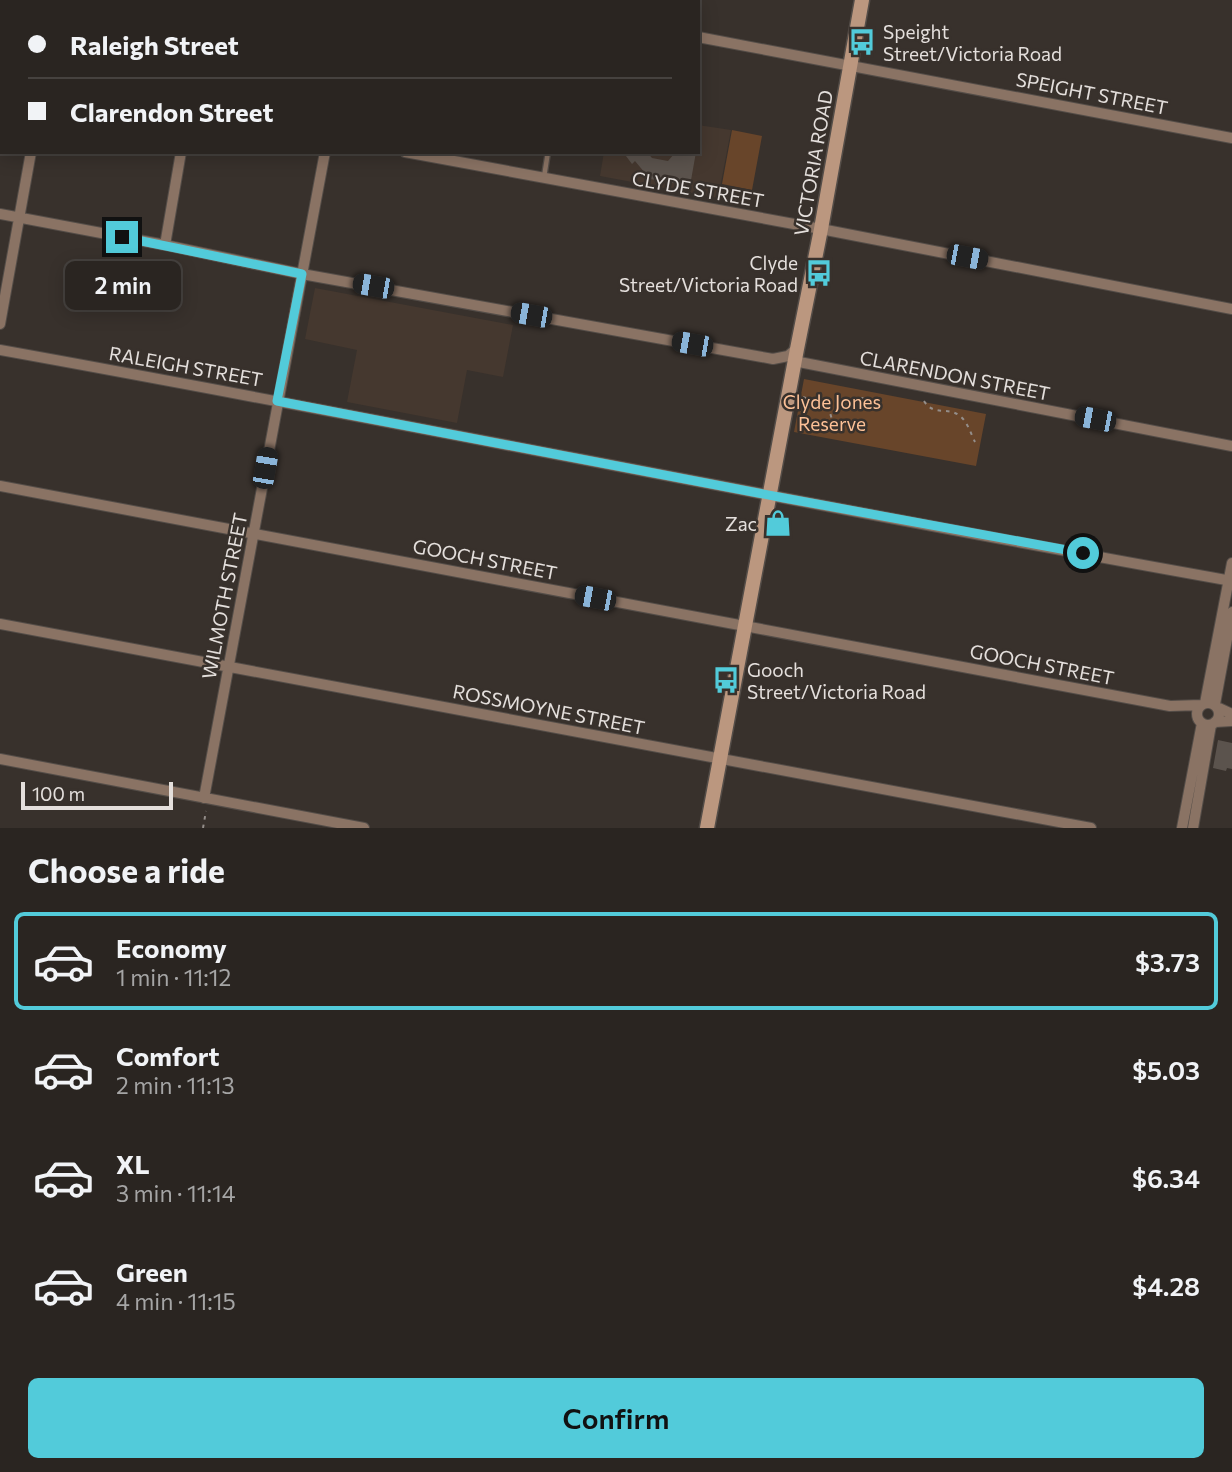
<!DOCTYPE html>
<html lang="en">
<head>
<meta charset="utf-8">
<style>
  :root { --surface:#2a2521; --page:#36312e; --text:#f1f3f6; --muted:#a5a5a5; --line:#46423f; --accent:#52cbda }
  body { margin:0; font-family:Commissioner,sans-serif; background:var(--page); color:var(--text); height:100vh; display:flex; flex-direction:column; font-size:26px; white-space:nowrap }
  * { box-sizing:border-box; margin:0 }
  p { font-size:23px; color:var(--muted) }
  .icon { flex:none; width:38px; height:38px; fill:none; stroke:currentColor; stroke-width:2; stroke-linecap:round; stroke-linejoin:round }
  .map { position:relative; height:828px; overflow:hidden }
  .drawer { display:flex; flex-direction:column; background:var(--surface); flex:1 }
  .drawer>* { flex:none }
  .hud { position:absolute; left:0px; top:0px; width:700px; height:154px; box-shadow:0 4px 18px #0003,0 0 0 2px var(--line); display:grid; align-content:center; height:154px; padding:0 28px; background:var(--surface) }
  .scale { position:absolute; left:21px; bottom:18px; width:152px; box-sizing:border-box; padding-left:7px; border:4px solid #e4dfdc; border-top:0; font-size:19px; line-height:24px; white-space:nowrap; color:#e4dfdc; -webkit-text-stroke:5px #38312c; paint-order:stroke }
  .end { position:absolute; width:32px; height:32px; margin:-16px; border:9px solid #52cbda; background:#111; box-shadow:0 0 0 4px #111 }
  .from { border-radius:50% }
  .bubble { position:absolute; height:49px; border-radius:10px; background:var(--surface); box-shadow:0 4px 18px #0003,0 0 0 2px var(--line); font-size:23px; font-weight:600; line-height:49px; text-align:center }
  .car { position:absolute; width:21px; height:42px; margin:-21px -10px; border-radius:9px; box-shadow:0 0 5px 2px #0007; background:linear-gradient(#222 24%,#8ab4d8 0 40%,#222 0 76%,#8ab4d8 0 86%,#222 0) }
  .hud b { display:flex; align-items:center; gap:24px; height:66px; font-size:26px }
  .hud b+b { border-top:2px solid var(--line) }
  .hud i { width:18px; height:18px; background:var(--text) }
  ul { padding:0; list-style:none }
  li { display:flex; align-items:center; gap:21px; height:98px; margin:0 14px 10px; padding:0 14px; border:4px solid transparent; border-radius:10px }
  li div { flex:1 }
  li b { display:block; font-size:26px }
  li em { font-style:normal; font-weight:600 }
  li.on { border-color:var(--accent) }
  li>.icon { width:63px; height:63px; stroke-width:1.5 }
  h2 { padding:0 28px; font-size:32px; line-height:84px }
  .action { display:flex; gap:14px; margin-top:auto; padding:14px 28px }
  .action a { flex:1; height:80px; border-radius:10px; background:var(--accent); color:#111; font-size:28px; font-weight:600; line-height:80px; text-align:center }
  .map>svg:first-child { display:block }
  .built { fill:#45382f }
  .green { fill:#68452a }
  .building { fill:#5b534d }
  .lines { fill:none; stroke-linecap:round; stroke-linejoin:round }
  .lane-casing { stroke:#544d48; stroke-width:7 }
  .street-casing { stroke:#544d48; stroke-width:12 }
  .secondary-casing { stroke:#544d48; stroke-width:17 }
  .path { stroke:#948e8a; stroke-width:2; stroke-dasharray:3.5 5; stroke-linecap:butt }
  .lane { stroke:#8a7364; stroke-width:4.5 }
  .street { stroke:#8a7364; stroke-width:10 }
  .secondary { stroke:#bb977f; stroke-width:14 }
  .route { stroke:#52cbda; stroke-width:9 }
  .labels { text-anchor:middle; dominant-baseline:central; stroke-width:5; stroke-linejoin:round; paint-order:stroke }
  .poi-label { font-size:19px; fill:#e4dfdc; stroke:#38312c; text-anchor:start }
  .street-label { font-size:19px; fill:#e4dfdc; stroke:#38312c }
  .park-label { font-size:19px; fill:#fdc197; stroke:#38312c }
</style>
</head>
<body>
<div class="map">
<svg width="1232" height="828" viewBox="0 0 1232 828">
  <rect width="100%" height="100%" fill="#38312c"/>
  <path class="built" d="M 698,125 L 731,130 L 718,198 L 600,176 L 604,152 L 698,152 Z
    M 315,288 L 513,325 L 503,377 L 467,370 L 457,423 L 347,402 L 357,350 L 305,339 Z"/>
  <path class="green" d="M 0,0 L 22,2 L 2,2 L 2,91 L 0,91 Z
    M 732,130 L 762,136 L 752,190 L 722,184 Z
    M 804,379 L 986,414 L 976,466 L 794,432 Z"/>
  <path class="building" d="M 623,152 L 647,152 L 652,158 L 668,161 L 674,154 L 680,152 L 696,152 L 690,186 L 650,179 L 635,161 L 632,164 Z
    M 1218,740 L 1232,743 L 1232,769 L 1227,768 L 1226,771 L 1213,768 Z"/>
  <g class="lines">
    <defs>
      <path id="lane" d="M 544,177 L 548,152"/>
      <path id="street" d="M 496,0 L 505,2
        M 58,2 L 58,0
        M 209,2 L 209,0
        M 353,2 L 353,0
        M 698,37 L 1232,138
        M 405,152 L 821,229 L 1232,309
        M 0,214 L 165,245 L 302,274 L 773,359 L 788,356 L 796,349
        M 165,245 L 181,152
        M 0,324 L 31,152
        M 0,350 C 411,424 820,508 1232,581
        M 794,361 L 1232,446
        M 0,486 L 1170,706 L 1201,705
        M 0,624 L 1091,828
        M1197 714a11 11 0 1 1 22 0a11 11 0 1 1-22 0Z
        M 1205,703 L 1232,563
        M 1215,704 L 1232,612
        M 1219,708 L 1232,714
        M 1215,722 L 1232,721
        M 0,759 L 364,828
        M 204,798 L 325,152
        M 1182,828 L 1202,723
        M 1193,828 L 1211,725"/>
      <path id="secondary" d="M 707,828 L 797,349 L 821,229 L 862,0"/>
    </defs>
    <use href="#lane" class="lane-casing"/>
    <use href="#street" class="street-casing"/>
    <use href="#secondary" class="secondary-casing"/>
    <path class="path" d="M 0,21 L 2,21
      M 803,397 L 822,404 L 828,405 L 838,400 L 865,398 L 871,402
      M 924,401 C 934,417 948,406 960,416 C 967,421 971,434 975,442
      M 828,406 L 833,423
      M 203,828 L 206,811"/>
    <use href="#lane" class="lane"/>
    <use href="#street" class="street"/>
    <use href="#secondary" class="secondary"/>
  </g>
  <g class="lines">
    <path class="route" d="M 122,237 L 302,274 L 277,401 L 784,498 L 1083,553"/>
  </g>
  <defs>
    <symbol id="bus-bare" viewBox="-9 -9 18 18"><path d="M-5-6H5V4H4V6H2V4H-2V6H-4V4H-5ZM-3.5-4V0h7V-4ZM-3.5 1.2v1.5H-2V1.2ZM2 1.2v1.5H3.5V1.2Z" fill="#52cbda" stroke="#38312c" stroke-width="2.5" paint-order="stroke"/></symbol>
    <symbol id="shop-bare" viewBox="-9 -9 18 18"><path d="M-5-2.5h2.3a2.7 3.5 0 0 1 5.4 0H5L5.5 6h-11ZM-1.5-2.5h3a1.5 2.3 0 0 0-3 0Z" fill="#52cbda" stroke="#38312c" stroke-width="2.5" paint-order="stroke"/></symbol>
  </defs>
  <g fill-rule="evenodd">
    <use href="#bus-bare" x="843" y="23" width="38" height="38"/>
    <use href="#bus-bare" x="800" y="254" width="38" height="38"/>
    <use href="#shop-bare" x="759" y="504" width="38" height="38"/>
    <use href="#bus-bare" x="707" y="661" width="38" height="38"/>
  </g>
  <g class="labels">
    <g class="poi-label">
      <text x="883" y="31">Speight<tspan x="883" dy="22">Street/Victoria Road</tspan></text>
      <text x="798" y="262" text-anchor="end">Clyde<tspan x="798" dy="22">Street/Victoria Road</tspan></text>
      <text x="757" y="523" text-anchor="end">Zac</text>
      <text x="747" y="669">Gooch<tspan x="747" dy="22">Street/Victoria Road</tspan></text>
    </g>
    <g class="street-label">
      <text transform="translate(1092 93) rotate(11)">SPEIGHT STREET</text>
      <text transform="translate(813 163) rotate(-80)">VICTORIA ROAD</text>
      <text transform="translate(698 189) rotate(10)">CLYDE STREET</text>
      <text transform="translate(186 366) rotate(10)">RALEIGH STREET</text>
      <text transform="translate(955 375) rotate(11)">CLARENDON STREET</text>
      <text transform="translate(485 559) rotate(11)">GOOCH STREET</text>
      <text transform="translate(224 596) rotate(-79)">WILMOTH STREET</text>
      <text transform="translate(1042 664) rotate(11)">GOOCH STREET</text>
      <text transform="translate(549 709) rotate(11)">ROSSMOYNE STREET</text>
    </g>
    <g class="park-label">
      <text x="832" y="401">Clyde Jones<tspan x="832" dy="22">Reserve</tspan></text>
    </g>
  </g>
</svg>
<div class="scale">100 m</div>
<i class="end from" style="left:1083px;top:553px"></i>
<i class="end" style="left:122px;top:237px"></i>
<div class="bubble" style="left:65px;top:261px;width:116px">2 min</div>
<i class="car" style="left:967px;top:257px;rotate:101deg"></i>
<i class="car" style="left:373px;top:286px;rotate:280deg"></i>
<i class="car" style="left:531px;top:315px;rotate:280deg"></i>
<i class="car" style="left:692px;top:344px;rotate:280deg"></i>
<i class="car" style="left:1095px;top:419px;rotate:281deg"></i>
<i class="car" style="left:265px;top:468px;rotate:10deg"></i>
<i class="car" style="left:595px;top:598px;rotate:281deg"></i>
<div class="hud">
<b><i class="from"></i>Raleigh Street</b>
<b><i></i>Clarendon Street</b>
</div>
</div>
<section class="drawer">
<h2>Choose a ride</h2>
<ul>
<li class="on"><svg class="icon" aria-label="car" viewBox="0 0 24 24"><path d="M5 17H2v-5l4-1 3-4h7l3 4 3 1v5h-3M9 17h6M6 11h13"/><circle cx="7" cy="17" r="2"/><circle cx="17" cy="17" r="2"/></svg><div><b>Economy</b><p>1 min · 11:12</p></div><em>$3.73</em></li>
<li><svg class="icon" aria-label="car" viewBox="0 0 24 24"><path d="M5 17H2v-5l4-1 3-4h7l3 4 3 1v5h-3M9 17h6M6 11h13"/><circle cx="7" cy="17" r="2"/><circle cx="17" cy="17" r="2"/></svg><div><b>Comfort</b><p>2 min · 11:13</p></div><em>$5.03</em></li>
<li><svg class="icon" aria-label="car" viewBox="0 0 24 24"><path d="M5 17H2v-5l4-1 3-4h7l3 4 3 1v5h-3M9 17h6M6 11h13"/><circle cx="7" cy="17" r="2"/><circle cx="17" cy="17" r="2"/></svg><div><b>XL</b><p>3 min · 11:14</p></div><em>$6.34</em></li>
<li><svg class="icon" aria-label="car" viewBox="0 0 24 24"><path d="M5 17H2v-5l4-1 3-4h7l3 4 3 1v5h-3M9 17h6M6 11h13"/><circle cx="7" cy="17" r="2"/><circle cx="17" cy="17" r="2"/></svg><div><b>Green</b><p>4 min · 11:15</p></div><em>$4.28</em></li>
</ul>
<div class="action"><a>Confirm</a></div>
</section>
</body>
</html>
